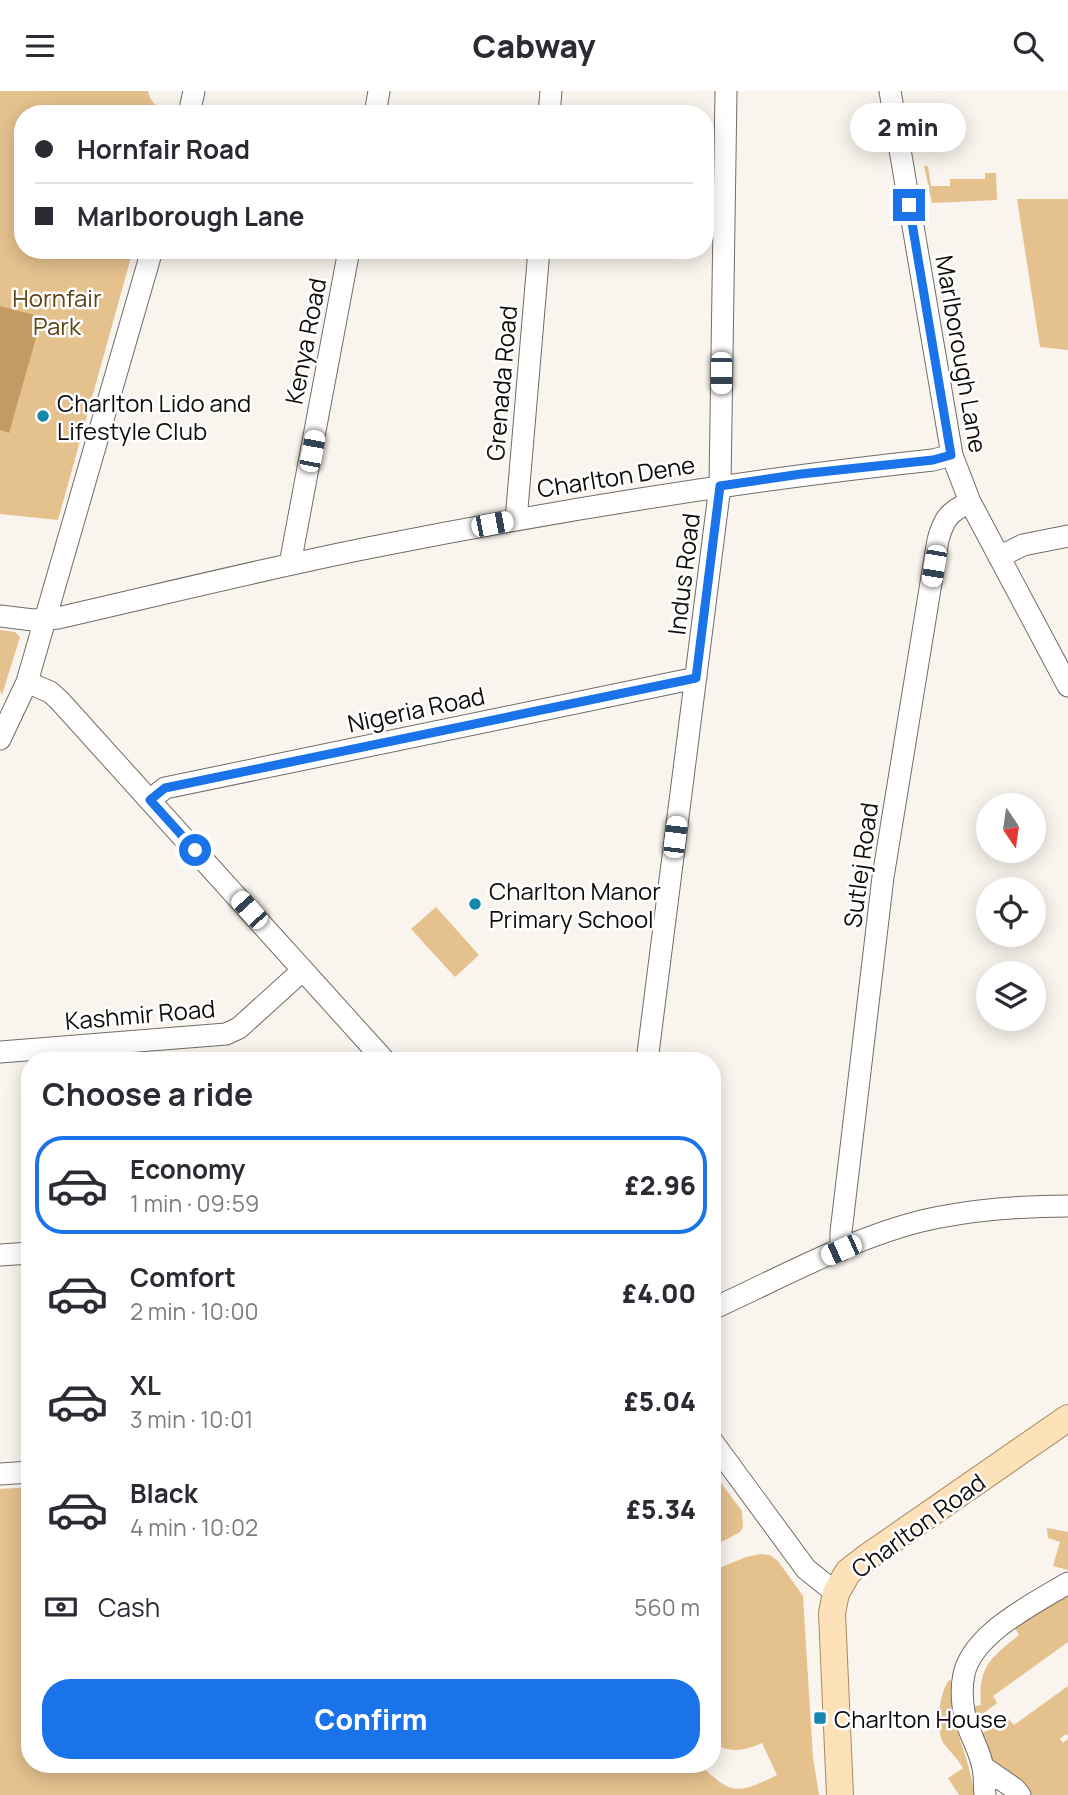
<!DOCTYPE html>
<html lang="en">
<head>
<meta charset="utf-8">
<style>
  :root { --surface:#fff; --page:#f2f2f3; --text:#2b2b33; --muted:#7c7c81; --line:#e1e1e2; --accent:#1a73e8 }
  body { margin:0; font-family:Manrope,sans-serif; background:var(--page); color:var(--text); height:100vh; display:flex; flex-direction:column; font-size:26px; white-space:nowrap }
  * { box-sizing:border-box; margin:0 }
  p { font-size:23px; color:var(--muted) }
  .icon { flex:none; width:38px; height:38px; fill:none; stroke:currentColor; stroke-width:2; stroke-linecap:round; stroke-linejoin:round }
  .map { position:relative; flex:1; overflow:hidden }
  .sheet { position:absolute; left:21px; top:961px; width:700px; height:721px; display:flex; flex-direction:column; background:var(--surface); border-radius:28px; box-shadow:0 4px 18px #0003 }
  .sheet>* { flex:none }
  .guide { position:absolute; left:14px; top:14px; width:700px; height:154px; border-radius:28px; box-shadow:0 4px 18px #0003; display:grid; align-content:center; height:154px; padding:0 21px; background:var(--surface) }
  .needle { width:46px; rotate:167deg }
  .controls { position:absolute; left:976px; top:702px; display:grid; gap:14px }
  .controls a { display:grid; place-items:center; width:70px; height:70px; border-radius:50%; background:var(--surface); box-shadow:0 4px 18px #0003; font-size:35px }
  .end { position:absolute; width:32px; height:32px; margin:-16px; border:9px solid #1a73e8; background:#fff; box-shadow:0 0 0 4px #fff }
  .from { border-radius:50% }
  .bubble { position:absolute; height:49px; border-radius:24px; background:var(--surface); box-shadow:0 4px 18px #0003; font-size:23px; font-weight:800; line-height:49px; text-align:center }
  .car { position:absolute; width:21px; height:42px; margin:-21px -10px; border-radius:9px; box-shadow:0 0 5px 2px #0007; background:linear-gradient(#fff 24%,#345 0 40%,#fff 0 76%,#345 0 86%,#fff 0) }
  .guide b { display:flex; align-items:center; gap:24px; height:66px; font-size:26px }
  .guide b+b { border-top:2px solid var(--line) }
  .guide i { width:18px; height:18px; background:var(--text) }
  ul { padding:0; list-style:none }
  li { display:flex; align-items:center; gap:21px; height:98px; margin:0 14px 10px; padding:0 7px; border:4px solid transparent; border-radius:28px }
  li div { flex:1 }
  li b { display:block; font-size:26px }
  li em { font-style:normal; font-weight:800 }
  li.active { border-color:var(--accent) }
  li>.icon { width:63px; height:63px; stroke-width:1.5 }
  h2 { padding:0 21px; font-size:32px; line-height:84px }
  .pay { display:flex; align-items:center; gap:18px; height:77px; padding:0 21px; font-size:26px }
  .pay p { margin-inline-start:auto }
  .cta { display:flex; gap:14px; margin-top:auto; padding:14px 21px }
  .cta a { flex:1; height:80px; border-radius:28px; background:var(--accent); color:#fff; font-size:28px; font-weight:800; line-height:80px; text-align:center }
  header { display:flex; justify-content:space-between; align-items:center; height:91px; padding:0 21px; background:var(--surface); font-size:32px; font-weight:800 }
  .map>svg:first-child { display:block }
  .green { fill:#e5c18e }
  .water { fill:#c19b63 }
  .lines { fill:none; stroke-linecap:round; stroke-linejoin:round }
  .minor-casing { stroke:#716c66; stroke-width:23 }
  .major-casing { stroke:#a88a5e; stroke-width:28 }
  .minor { stroke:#fff; stroke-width:21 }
  .major { stroke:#fce1b9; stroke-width:26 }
  .route { stroke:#1a73e8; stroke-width:9 }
  .poi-dot { fill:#1387ac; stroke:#fff; stroke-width:2.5 }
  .labels { text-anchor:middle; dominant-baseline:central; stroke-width:5; stroke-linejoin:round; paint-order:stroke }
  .park-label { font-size:24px; fill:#5f4418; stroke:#fff }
  .street-label { font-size:24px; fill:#0f0d0b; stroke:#fff }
  .poi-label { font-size:24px; fill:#0f0d0b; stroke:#fff; text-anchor:start }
</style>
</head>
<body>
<header><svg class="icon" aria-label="menu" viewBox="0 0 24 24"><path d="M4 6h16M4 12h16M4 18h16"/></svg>Cabway<svg class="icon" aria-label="search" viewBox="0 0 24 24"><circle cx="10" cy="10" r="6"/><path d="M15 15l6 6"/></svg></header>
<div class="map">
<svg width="1068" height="1704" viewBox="0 0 1068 1704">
  <rect width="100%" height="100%" fill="#f9f4ed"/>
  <path class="green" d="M 0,0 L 148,0 C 151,14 159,17 171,21 L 23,23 L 23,159 L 133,159 L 58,429 L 0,423 Z
    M 924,74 L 928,76 L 931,95 L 950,95 L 950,88 L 985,88 L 985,82 L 996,82 L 997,109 L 932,112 Z
    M 1017,108 L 1068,108 L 1068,259 L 1040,256 Z
    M 0,539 L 15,541 L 20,546 L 2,604 L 0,600 Z
    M 436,816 L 479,864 L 455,886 L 411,838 Z
    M 712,1380 L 742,1420 L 743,1436 L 740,1441 L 712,1456 Z
    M 30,1396 L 30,1673 L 699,1673 C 732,1704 736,1704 777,1684 L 762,1652 C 744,1660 730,1663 712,1651 L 712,1480 L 746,1466 L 760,1463 L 770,1464 L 778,1470 L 803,1505 L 813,1667 L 819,1704 L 0,1704 L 0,1398 Z
    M 1047,1437 L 1068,1441 L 1068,1479 L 1053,1475 L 1060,1451 L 1048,1447 Z
    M 1068,1499 L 1068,1551 L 993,1605 L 997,1612 L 981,1624 L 974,1624 L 969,1616 L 981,1614 C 978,1575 991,1567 1019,1544 L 1013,1534 Z
    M 949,1589 L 952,1590 C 947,1633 970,1661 974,1704 L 959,1704 L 948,1687 L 963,1677 C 959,1669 944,1654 942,1650 C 936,1633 939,1603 949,1589 Z
    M 1068,1595 L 1068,1644 L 1066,1643 L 1060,1648 L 1063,1652 L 1068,1648 L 1068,1704 L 1027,1704 L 995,1677 L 981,1643 L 1007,1626 L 1014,1634 Z"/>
  <path class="water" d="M 0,215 L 42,226 L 9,342 L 0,339 Z"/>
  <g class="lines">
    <defs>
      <path id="minor" d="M 890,0 L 952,364 L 970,411 L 1068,595
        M 189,23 L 194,0
        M 375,23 L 379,0
        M 549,23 L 551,0
        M 516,429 L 539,159
        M 999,466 L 1023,454 L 1068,445
        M 290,473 L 349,159
        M 0,525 L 33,529 L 58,527 C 163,503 267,477 373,456 C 559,419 745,389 933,369 L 952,364
        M 27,591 L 50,601 L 59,609 L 385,970
        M 0,648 L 27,591 L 152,159
        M 150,709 L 165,697 L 696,587
        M 0,961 L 226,943 L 239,937 L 303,879
        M 647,970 L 720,395 L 726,0
        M 841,1159 L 841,1141 L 883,786 L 938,449 C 944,427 949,421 970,411
        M 0,1164 L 30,1162
        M 712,1218 C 783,1186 864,1140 940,1126 C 982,1118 1025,1115 1068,1115
        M 712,1350 L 806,1478 L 836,1502
        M 0,1383 L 30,1381
        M 983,1676 L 1015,1698 L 1020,1704
        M 985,1704 C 984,1695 985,1686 983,1677 C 980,1659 969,1643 965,1626 C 962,1612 961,1597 964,1583 C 973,1542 1035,1512 1068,1492"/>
      <path id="major" d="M 840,1704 L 832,1522 L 836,1502 L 848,1481 L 866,1467 L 1068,1327"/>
    </defs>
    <use href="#minor" class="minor-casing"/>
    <use href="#major" class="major-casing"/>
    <use href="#minor" class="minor"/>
    <use href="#major" class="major"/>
  </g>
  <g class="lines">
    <path class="route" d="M 195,759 L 150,709 L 165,697 L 696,587 L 720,395 L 801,383 L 933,369 L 951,364 L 909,114"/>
  </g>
  <g class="poi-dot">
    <circle cx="43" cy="325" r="7"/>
    <circle cx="475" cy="813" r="7"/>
    <rect x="813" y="1620" width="14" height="14" rx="3.5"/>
  </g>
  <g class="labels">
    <g class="park-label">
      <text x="57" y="206">Hornfair<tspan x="57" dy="28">Park</tspan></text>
    </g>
    <g class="street-label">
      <text transform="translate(305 250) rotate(-79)">Kenya Road</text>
      <text transform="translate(962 263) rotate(80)">Marlborough Lane</text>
      <text transform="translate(501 292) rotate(-85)">Grenada Road</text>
      <text transform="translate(616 385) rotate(-9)">Charlton Dene</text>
      <text transform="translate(683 483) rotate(-83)">Indus Road</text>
      <text transform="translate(416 618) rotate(-12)">Nigeria Road</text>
      <text transform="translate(860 774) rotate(-82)">Sutlej Road</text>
      <text transform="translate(140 923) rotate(-5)">Kashmir Road</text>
      <text transform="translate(918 1434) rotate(-36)">Charlton Road</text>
    </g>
    <g class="poi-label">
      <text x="57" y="311">Charlton Lido and<tspan x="57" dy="28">Lifestyle Club</tspan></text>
      <text x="489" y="799">Charlton Manor<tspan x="489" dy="28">Primary School</tspan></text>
      <text x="834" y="1627">Charlton House</text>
    </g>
  </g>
</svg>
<div class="controls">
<a><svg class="needle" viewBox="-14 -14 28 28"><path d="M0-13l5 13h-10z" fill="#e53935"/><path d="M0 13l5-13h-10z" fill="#7c7c81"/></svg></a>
<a><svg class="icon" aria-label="locate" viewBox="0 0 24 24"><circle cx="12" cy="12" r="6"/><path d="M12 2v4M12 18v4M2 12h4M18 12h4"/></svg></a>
<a><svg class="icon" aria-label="layers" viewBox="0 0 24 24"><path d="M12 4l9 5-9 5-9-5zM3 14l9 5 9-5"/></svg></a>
</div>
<i class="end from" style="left:195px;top:759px"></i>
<i class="end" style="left:909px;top:114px"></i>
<div class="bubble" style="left:850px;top:12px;width:116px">2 min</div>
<i class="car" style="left:721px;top:282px;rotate:180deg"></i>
<i class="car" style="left:312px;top:360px;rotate:11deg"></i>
<i class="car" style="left:492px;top:433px;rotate:79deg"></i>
<i class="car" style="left:934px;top:475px;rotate:190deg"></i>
<i class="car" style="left:675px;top:746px;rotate:7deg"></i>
<i class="car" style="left:249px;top:819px;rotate:318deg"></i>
<i class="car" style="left:841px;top:1159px;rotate:246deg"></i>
<div class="guide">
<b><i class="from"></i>Hornfair Road</b>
<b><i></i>Marlborough Lane</b>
</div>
<section class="sheet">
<h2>Choose a ride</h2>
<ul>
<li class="active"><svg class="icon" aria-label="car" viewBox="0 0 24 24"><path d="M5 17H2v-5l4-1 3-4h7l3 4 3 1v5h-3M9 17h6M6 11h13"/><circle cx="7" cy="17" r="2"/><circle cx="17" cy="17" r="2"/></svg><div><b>Economy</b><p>1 min · 09:59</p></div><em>£2.96</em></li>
<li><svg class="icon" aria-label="car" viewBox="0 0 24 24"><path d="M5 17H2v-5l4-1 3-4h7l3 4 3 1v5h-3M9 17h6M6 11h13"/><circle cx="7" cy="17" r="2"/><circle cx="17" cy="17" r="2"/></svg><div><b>Comfort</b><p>2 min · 10:00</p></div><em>£4.00</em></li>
<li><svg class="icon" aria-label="car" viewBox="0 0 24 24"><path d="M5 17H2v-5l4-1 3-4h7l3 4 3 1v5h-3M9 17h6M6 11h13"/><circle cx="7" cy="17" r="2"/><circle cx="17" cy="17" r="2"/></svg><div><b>XL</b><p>3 min · 10:01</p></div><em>£5.04</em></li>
<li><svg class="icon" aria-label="car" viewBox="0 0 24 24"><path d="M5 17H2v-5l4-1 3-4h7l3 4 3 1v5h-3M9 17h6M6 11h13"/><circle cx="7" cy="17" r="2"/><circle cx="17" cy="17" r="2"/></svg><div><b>Black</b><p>4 min · 10:02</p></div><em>£5.34</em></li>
</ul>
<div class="pay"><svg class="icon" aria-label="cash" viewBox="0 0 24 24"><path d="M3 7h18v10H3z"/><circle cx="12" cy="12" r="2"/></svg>Cash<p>560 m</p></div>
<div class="cta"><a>Confirm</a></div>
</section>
</div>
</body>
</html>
